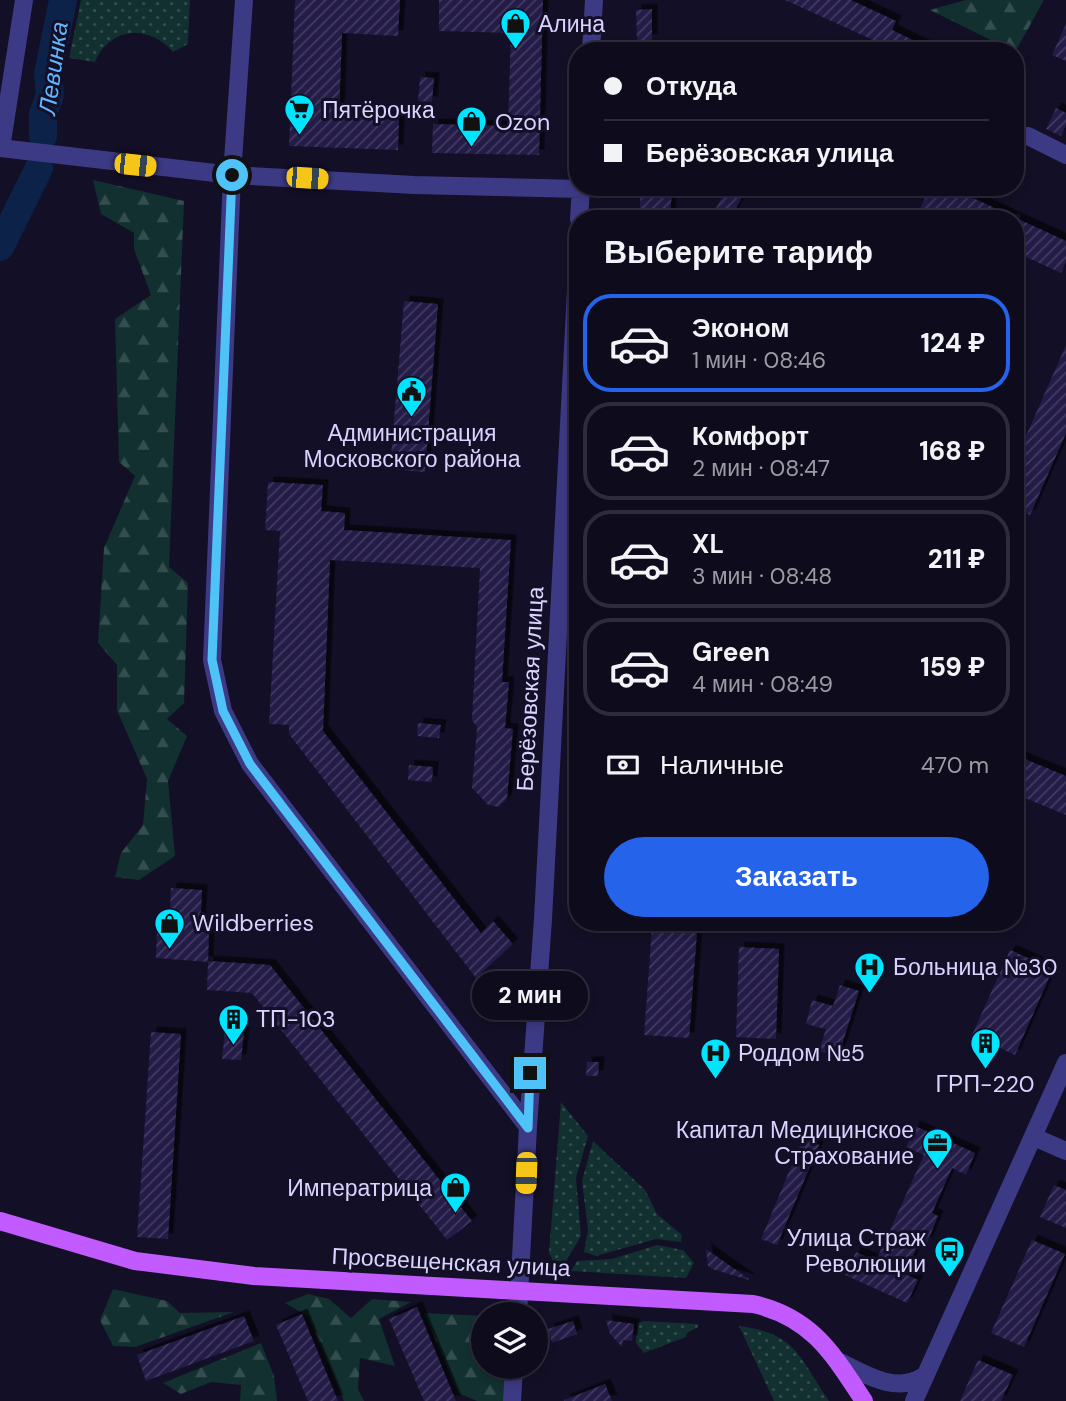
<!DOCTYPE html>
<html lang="ru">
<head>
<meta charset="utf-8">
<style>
  :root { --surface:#0e0b1c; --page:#171425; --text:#f1f3f6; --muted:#9b9ba3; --line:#2e2b3b; --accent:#2563eb }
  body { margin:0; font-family:"DM Sans",sans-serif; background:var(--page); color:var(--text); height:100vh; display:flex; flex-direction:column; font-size:26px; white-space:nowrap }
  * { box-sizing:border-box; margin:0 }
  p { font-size:23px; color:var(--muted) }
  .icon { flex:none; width:38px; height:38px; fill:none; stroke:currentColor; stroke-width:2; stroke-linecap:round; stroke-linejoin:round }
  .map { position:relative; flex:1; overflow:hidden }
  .panel { position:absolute; left:569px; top:210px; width:455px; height:721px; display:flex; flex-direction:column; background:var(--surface); border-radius:28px; box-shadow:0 4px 10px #0003,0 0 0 2px var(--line) }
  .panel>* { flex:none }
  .banner { position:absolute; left:569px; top:42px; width:455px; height:154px; border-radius:28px; box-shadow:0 4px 10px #0003,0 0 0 2px var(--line); display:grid; align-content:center; height:154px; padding:0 35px; background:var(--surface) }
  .tools { position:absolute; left:471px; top:1302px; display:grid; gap:14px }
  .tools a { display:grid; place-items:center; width:77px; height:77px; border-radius:50%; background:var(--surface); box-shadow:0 4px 10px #0003,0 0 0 2px var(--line); font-size:35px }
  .end { position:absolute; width:32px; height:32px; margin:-16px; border:9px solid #4fc3f7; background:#111; box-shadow:0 0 0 4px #111 }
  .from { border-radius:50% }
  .bubble { position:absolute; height:49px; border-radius:24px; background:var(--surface); box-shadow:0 4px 10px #0003,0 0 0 2px var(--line); font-size:23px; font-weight:800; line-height:49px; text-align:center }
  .car { position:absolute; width:21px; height:42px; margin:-21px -10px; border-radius:9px; box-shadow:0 0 5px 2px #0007; background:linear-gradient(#f5c518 24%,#345 0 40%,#f5c518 0 76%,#345 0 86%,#f5c518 0) }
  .banner b { display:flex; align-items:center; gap:24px; height:66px; font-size:26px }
  .banner b+b { border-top:2px solid var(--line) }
  .banner i { width:18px; height:18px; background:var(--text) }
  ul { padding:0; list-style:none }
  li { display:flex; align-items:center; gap:21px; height:98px; margin:0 14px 10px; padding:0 21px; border:4px solid var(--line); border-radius:28px }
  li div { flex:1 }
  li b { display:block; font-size:26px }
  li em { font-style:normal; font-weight:800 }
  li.selected { border-color:var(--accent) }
  li>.icon { width:63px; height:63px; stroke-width:1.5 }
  h2 { padding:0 35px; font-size:32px; line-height:84px }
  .pay { display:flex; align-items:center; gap:18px; height:77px; padding:0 35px; font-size:26px }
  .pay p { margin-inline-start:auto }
  .primary-button { display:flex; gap:14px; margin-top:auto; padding:14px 35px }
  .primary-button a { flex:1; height:80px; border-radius:42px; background:var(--accent); color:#fff; font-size:28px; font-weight:800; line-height:80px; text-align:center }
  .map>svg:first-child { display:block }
  .grass { fill:url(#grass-dots) }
  .forest { fill:url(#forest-firs) }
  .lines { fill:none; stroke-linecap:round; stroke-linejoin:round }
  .river { stroke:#0c2248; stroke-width:28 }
  .building { fill:url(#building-hatch); filter:url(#shadow) }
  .minor { stroke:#3d3a85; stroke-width:18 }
  .major { stroke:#c25bff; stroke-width:18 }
  .route { stroke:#4fc3f7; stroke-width:9 }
  .labels { text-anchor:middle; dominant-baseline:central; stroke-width:6; stroke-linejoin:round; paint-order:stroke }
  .poi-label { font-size:23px; fill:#d9d4ff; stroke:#130f26; text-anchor:start }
  .street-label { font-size:23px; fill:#d9d4ff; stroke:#130f26 }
  .water-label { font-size:24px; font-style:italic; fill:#62b6ff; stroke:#130f26 }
</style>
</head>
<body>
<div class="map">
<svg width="1066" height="1401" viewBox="0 0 1066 1401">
  <defs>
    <pattern id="grass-dots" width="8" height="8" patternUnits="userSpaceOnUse" patternTransform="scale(1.75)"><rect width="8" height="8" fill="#12302f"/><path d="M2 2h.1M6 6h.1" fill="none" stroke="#344d4e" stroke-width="1.8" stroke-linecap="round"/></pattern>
    <pattern id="forest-firs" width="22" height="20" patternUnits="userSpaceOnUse" patternTransform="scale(1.75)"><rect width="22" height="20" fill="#12302f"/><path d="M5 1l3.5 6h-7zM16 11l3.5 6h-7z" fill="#344d4e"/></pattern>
    <pattern id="building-hatch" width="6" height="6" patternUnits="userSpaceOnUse" patternTransform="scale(1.75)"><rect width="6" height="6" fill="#241b47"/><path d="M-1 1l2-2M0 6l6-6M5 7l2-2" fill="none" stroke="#433b63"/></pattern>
    <filter id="shadow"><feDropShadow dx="5.5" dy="-5.5" stdDeviation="0" flood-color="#0009"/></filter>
  </defs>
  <rect width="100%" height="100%" fill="#130f26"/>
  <path class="grass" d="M 81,0 L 190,0 L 188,44 L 173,52 C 149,24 110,27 95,62 L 69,58 Z
    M 561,1102 L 588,1136 L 576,1178 L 581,1236 L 562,1268 L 554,1263 L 549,1253 Z
    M 593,1141 L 645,1190 L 657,1214 L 682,1235 L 681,1242 L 656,1239 L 596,1256 L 584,1252 L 588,1230 L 582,1181 Z
    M 657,1245 L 683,1250 L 694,1263 L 686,1278 L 571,1271 L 577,1261 L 612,1259 Z
    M 644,1321 L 698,1324 L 698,1327 L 687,1333 L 686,1337 L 644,1353 L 636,1343 L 637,1323 Z
    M 739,1326 C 796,1333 799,1357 829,1401 L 774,1401 Z"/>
  <path class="forest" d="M 966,0 L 1044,0 L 1015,52 L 930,10 Z
    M 93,180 L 184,201 L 169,567 L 188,583 L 184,703 L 167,719 L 187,736 L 168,781 L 175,856 L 139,880 L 115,877 L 121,853 L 143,825 L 147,779 L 117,710 L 117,665 L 98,643 L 104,548 L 135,476 L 119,462 L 115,319 L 151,295 L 134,249 L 134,233 L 101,214 Z
    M 113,1289 L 167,1301 L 180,1313 L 234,1312 L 135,1347 L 113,1346 L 100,1320 Z
    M 308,1294 L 329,1299 L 351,1318 L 372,1299 L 411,1302 L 379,1319 L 395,1366 L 360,1358 L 358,1389 L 364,1401 L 344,1401 L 308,1316 L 285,1303 Z
    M 424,1313 L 483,1316 L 483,1367 L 505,1367 L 506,1401 L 477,1401 L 458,1393 Z
    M 261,1343 L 274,1376 L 277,1401 L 240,1401 L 241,1385 L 211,1382 L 181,1394 L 163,1383 Z"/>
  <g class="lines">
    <path class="river" d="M 43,136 L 43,114 L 50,95 L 48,74 L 63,0
      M 0,247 L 39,168"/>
  </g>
  <path class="building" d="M 295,0 L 400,0 L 398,36 L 342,33 L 339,116 L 399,118 L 398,150 L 289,146 Z
    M 439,0 L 543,0 L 539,155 L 432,153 L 433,124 L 508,126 L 511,33 L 439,31 Z
    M 785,0 L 851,0 L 896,21 L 892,30 L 936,51 L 881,51 L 884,45 Z
    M 652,9 L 652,40 L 637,40 L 636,10 Z
    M 1066,24 L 1066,61 L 1052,55 Z
    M 420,77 L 434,78 L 432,102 L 418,101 Z
    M 1056,108 L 1066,113 L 1066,125 L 1061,136 L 1046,129 Z
    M 641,187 L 672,187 L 670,219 L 639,219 Z
    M 728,187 L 748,187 L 731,217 L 716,208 Z
    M 930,187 L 949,187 L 1066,241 L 1066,262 L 1061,273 L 1015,252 L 1015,219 L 942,219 L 920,209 Z
    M 404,301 L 438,304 L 425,472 L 390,469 Z
    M 1066,345 L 1066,433 L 1030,515 L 1015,509 L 1015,461 Z
    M 268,482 L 323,485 L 321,511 L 345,513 L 344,530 L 511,540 L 502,682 L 509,682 L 505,728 L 513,729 L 507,799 L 499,807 L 488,805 L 472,788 L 477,727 L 472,720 L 480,568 L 330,560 L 323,731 L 481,933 L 493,921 L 513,944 L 476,978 L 289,734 L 289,725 L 269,724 L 280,531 L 265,530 Z
    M 418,723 L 441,725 L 439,738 L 417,736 Z
    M 1015,755 L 1066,776 L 1066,815 L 1015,794 Z
    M 409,765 L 433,767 L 432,782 L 408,780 Z
    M 171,888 L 202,890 L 200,932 L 209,932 L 208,962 L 156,958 L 157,930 L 169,930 Z
    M 652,928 L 697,931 L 689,1038 L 644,1035 Z
    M 739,947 L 779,949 L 776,1039 L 736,1037 Z
    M 1010,950 L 1053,969 L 1015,1055 L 972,1035 Z
    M 208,961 L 270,965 L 472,1221 L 447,1240 L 252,993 L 207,990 Z
    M 840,985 L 859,991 L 838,1057 L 819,1051 L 826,1029 L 806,1024 L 812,1000 L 833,1006 Z
    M 225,1031 L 244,1032 L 241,1060 L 222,1059 Z
    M 151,1032 L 181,1034 L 168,1239 L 137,1237 Z
    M 587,1062 L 599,1062 L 598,1076 L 586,1076 Z
    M 915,1126 L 975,1153 L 966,1175 L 952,1168 L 932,1213 L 938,1216 L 927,1243 L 920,1240 L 905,1274 L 918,1280 L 907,1303 L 845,1275 L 856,1252 L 876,1261 L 924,1155 L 906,1147 Z
    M 803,1138 L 819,1145 L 777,1245 L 761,1239 Z
    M 1054,1185 L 1066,1190 L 1066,1228 L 1040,1217 Z
    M 1032,1240 L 1065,1254 L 1024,1347 L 991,1333 Z
    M 706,1249 L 749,1279 L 749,1280 L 712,1269 L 708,1266 Z
    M 417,1307 L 456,1401 L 424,1401 L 389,1319 Z
    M 302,1314 L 338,1401 L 308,1401 L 276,1325 Z
    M 244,1316 L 254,1341 L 146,1381 L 137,1355 Z
    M 606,1320 L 634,1324 L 632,1341 L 623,1340 L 622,1347 L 610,1334 Z
    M 573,1321 L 577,1334 L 552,1343 L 548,1329 Z
    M 978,1360 L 1013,1375 L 1001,1401 L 960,1401 Z
    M 605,1384 L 612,1401 L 564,1401 L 564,1400 Z"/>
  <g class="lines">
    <path class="minor" d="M 244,0 L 232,175 L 414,185 L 581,189
      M 591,51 L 594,0
      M 1028,136 L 1066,155
      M 0,148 L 232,175 L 212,660 L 223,711 L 250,764 L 528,1127 L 518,1314
      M 1,148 L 24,0
      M 579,219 L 581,187
      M 528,1127 L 543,919 L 578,253
      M 1034,1137 L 1066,1151
      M 838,1361 C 865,1374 896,1395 924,1376
      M 512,1401 L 514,1367
      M 914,1401 L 1066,1063"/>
    <path class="major" d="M 0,1221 L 135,1261 L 254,1276 L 753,1304 C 812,1317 833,1354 864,1401"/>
  </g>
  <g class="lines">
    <path class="route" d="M 232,175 L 212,660 L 223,711 L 250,764 L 528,1128 L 530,1073"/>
  </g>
  <defs>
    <symbol id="shop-pin" viewBox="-11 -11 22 30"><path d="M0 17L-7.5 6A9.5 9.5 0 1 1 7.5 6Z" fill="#00e5ff" stroke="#130f26"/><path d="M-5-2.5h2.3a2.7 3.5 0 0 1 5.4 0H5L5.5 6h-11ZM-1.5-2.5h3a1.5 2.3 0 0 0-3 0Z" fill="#111"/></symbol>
    <symbol id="supermarket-pin" viewBox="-11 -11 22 30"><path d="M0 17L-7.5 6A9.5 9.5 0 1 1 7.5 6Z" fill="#00e5ff" stroke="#130f26"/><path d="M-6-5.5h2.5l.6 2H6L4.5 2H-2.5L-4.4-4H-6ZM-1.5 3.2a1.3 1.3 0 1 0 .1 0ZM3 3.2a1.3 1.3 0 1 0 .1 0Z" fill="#111"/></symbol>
    <symbol id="civic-pin" viewBox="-11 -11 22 30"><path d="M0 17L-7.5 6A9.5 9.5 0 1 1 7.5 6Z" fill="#00e5ff" stroke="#130f26"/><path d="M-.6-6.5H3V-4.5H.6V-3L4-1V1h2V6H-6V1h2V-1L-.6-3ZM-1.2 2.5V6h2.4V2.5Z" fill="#111"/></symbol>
    <symbol id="hospital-pin" viewBox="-11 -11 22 30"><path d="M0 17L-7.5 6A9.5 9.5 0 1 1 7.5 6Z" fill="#00e5ff" stroke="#130f26"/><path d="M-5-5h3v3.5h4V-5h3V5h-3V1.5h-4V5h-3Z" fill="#111"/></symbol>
    <symbol id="building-pin" viewBox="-11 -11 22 30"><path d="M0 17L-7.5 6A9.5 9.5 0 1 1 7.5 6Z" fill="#00e5ff" stroke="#130f26"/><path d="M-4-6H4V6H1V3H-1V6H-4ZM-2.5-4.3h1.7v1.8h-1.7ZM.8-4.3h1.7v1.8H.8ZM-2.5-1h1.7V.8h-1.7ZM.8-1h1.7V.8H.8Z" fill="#111"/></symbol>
    <symbol id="office-pin" viewBox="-11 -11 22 30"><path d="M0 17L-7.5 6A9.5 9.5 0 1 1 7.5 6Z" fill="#00e5ff" stroke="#130f26"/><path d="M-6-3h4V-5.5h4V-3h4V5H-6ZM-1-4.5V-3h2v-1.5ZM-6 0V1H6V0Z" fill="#111"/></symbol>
    <symbol id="bus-pin" viewBox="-11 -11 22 30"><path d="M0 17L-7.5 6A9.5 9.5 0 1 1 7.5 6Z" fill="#00e5ff" stroke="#130f26"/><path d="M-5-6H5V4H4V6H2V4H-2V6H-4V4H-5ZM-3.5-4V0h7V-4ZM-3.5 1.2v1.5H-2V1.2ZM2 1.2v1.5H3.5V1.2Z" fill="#111"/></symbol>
  </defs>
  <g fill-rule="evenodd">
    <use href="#shop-pin" x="498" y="6" width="35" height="47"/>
    <use href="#supermarket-pin" x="282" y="92" width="35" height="47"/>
    <use href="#shop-pin" x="454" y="104" width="35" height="47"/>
    <use href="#civic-pin" x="394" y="374" width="35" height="47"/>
    <use href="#shop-pin" x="152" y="906" width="35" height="47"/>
    <use href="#hospital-pin" x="852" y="950" width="35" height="47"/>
    <use href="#building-pin" x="216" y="1002" width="35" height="47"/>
    <use href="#building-pin" x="968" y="1026" width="35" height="47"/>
    <use href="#hospital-pin" x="698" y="1036" width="35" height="47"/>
    <use href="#office-pin" x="920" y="1126" width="35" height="47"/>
    <use href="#shop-pin" x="438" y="1170" width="35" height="47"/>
    <use href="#bus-pin" x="932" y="1234" width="35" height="47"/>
  </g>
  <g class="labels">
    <g class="poi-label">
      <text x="538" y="24">Алина</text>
      <text x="322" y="110">Пятёрочка</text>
      <text x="495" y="122">Ozon</text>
      <text x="412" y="433" text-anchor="middle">Администрация<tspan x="412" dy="26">Московского района</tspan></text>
      <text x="192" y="923">Wildberries</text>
      <text x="893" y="967">Больница №30</text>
      <text x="256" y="1019">ТП-103</text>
      <text x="738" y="1053">Роддом №5</text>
      <text x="985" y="1084" text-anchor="middle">ГРП-220</text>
      <text x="914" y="1130" text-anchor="end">Капитал Медицинское<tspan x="914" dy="26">Страхование</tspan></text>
      <text x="432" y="1188" text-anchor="end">Императрица</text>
      <text x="926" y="1238" text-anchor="end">Улица Страж<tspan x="926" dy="26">Революции</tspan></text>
    </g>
    <g class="street-label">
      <text transform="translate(530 689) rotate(-87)">Берёзовская улица</text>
      <text transform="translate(451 1262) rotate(3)">Просвещенская улица</text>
    </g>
    <g class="water-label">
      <text transform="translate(53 68) rotate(-82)">Левинка</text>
    </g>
  </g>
</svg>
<div class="tools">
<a><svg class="icon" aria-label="layers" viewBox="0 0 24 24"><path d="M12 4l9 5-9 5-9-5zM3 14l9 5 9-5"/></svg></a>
</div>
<i class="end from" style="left:232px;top:175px"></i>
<i class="end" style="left:530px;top:1073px"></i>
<div class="bubble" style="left:472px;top:971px;width:116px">2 мин</div>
<i class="car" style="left:135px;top:165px;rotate:96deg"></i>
<i class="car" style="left:307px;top:178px;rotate:94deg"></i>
<i class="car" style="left:526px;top:1173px;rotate:182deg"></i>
<div class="banner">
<b><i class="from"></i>Откуда</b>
<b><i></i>Берёзовская улица</b>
</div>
<section class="panel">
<h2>Выберите тариф</h2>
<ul>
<li class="selected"><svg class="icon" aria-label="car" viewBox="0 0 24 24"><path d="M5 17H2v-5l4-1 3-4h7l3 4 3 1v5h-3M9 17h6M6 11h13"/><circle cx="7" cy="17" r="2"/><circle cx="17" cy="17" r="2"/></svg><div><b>Эконом</b><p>1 мин · 08:46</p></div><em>124 ₽</em></li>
<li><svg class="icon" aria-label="car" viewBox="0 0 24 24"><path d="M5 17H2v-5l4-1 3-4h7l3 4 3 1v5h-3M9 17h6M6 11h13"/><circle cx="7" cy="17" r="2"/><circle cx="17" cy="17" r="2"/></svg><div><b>Комфорт</b><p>2 мин · 08:47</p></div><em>168 ₽</em></li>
<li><svg class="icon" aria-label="car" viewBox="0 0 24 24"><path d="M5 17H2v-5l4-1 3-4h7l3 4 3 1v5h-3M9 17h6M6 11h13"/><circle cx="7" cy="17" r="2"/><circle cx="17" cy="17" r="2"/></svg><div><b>XL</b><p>3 мин · 08:48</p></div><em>211 ₽</em></li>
<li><svg class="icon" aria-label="car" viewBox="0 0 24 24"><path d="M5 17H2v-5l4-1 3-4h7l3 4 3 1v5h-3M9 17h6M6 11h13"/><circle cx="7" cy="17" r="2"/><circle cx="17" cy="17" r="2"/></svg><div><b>Green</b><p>4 мин · 08:49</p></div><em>159 ₽</em></li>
</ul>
<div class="pay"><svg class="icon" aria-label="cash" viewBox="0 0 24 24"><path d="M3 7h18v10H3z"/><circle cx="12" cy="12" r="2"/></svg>Наличные<p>470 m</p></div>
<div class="primary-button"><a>Заказать</a></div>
</section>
</div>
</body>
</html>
